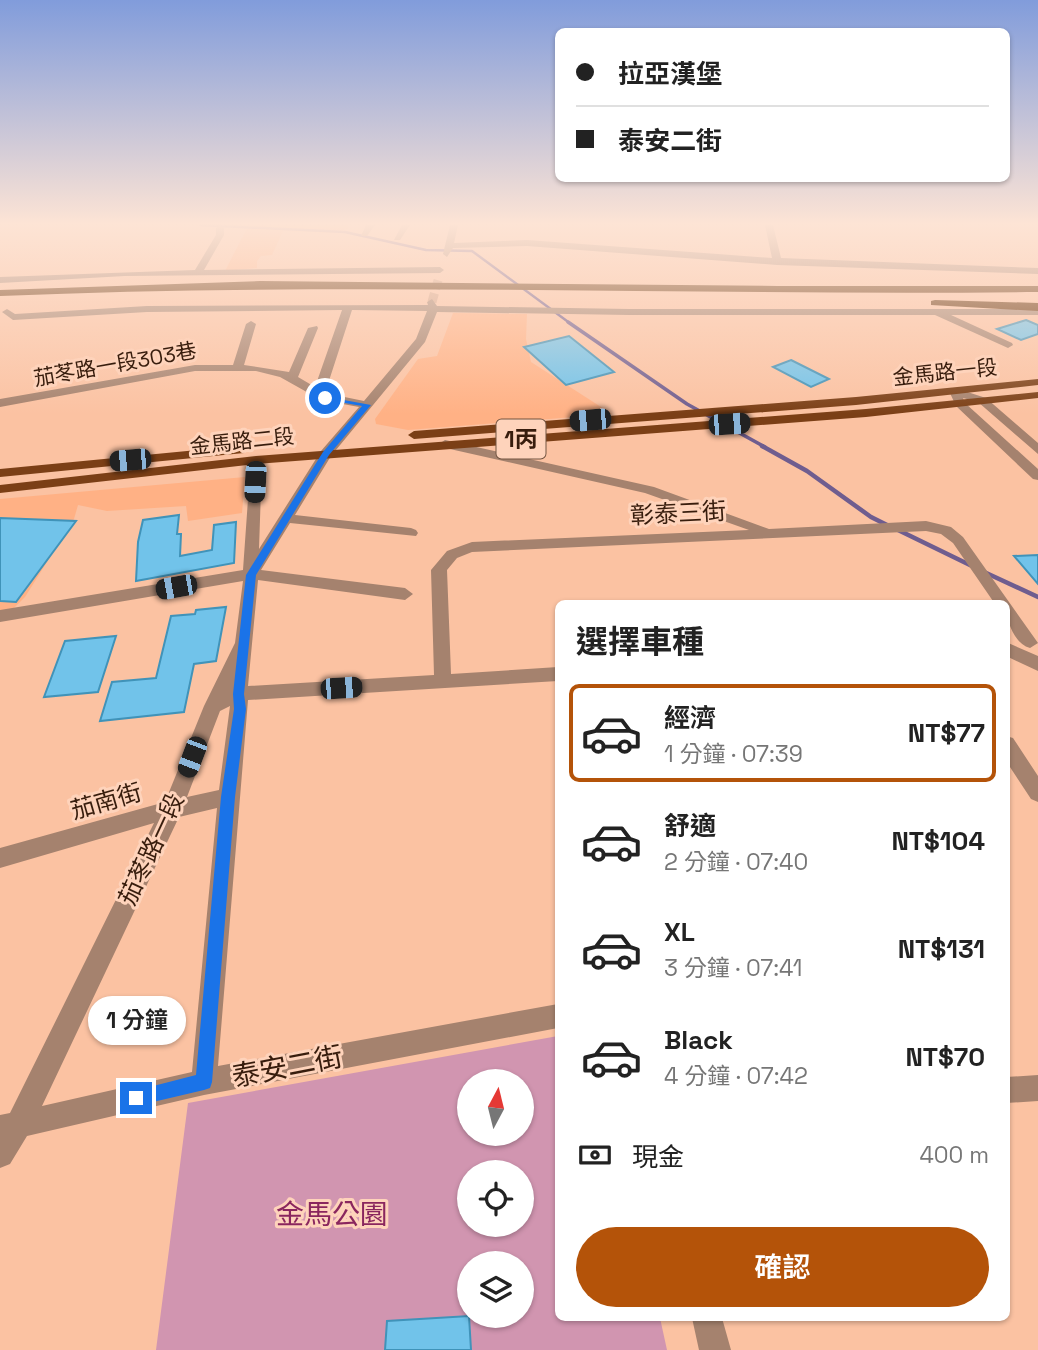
<!DOCTYPE html>
<html lang="zh-TW">
<head>
<meta charset="utf-8">
<style>
  :root { --surface:#fff; --page:#f2f2f2; --text:#222; --muted:#767676; --line:#e0e0e0; --accent:#b45309 }
  body { margin:0; font-family:"Space Grotesk","Noto Sans TC",sans-serif; background:var(--page); color:var(--text); height:100vh; display:flex; flex-direction:column; font-size:26px; white-space:nowrap }
  * { box-sizing:border-box; margin:0 }
  p { font-size:23px; color:var(--muted) }
  .icon { flex:none; width:38px; height:38px; fill:none; stroke:currentColor; stroke-width:2; stroke-linecap:round; stroke-linejoin:round }
  .map { position:relative; flex:1; overflow:hidden }
  .drawer { position:absolute; left:555px; top:600px; width:455px; height:721px; display:flex; flex-direction:column; background:var(--surface); border-radius:10px; box-shadow:0 2px 5px #0004 }
  .drawer>* { flex:none }
  .guide { position:absolute; left:555px; top:28px; width:455px; height:154px; border-radius:10px; box-shadow:0 2px 5px #0004; display:grid; align-content:center; height:154px; padding:0 21px; background:var(--surface) }
  .needle { width:46px; rotate:7deg }
  .tools { position:absolute; left:457px; top:1069px; display:grid; gap:14px }
  .tools a { display:grid; place-items:center; width:77px; height:77px; border-radius:50%; background:var(--surface); box-shadow:0 2px 5px #0004; font-size:35px }
  .end { position:absolute; width:32px; height:32px; margin:-16px; border:9px solid #1a73e8; background:#fff; box-shadow:0 0 0 4px #fff }
  .from { border-radius:50% }
  .bubble { position:absolute; height:49px; border-radius:24px; background:var(--surface); box-shadow:0 2px 5px #0004; font-size:23px; font-weight:600; line-height:49px; text-align:center }
  .car { position:absolute; width:21px; height:42px; margin:-21px -10px; border-radius:9px; box-shadow:0 0 5px 2px #0007; background:linear-gradient(#222 24%,#8ab4d8 0 40%,#222 0 76%,#8ab4d8 0 86%,#222 0) }
  .guide b { display:flex; align-items:center; gap:24px; height:66px; font-size:26px }
  .guide b+b { border-top:2px solid var(--line) }
  .guide i { width:18px; height:18px; background:var(--text) }
  ul { padding:0; list-style:none }
  li { display:flex; align-items:center; gap:21px; height:98px; margin:0 14px 10px; padding:0 7px; border:4px solid transparent; border-radius:10px }
  li div { flex:1 }
  li b { display:block; font-size:26px }
  li em { font-style:normal; font-weight:600 }
  li.active { border-color:var(--accent) }
  li>.icon { width:63px; height:63px; stroke-width:1.5 }
  h2 { padding:0 21px; font-size:32px; line-height:84px }
  .pay { display:flex; align-items:center; gap:18px; height:77px; padding:0 21px; font-size:26px }
  .pay p { margin-inline-start:auto }
  .button { display:flex; gap:14px; margin-top:auto; padding:14px 21px }
  .button a { flex:1; height:80px; border-radius:42px; background:var(--accent); color:#fff; font-size:28px; font-weight:600; line-height:80px; text-align:center }
  .map>svg:first-child { display:block }
  .built { fill:#ffb185 }
  .green { fill:#d195b0; fill-rule:evenodd }
  .lines { fill:none; stroke-linecap:round; stroke-linejoin:round }
  .stream-far2 { stroke:#6f5d8f; stroke-width:2.5 }
  .stream-far1 { stroke:#6f5d8f; stroke-width:3.5 }
  .stream { stroke:#6f5d8f; stroke-width:4.5 }
  .building { fill:#71c3ea; stroke:#4093b9; stroke-width:2 }
  .minor-tunnel { stroke:#d4a184; stroke-width:9; stroke-dasharray:9 4.5; stroke-linecap:butt }
  .minor { fill:#a5826e; fill-rule:evenodd }
  .major { fill:#7b3f16; fill-rule:evenodd }
  .highway { fill:#622c02; fill-rule:evenodd }
  .route { fill:#1a73e8 }
  .labels { text-anchor:middle; dominant-baseline:central; stroke-width:6; stroke-linejoin:round; paint-order:stroke }
  .far-street-label { font-size:21px; fill:#381d0d; stroke:#fed3bb }
  .shield { fill:#fed3bb; stroke:#735441; stroke-width:2 }
  .shield-label { font-size:23px; font-weight:bold; fill:#381d0d }
  .street-label { font-size:24px; fill:#381d0d; stroke:#fed3bb }
  .near-street-label { font-size:28px; fill:#381d0d; stroke:#fed3bb }
  .near-park-label { font-size:28px; fill:#8a265e; stroke:#fed3bb }
</style>
</head>
<body>
<div class="map">
<svg width="1038" height="1350" viewBox="0 0 1038 1350">
  <rect width="100%" height="100%" fill="#fbc2a2"/>
  <path class="built" d="M 187,225 L 347,225 L 348,229 L 332,233 L 283,231 L 272,255 L 261,256 L 257,261 L 257,268 L 225,271 L 247,228 Z
    M 453,313 L 527,314 L 526,339 L 531,362 L 612,414 L 408,430 L 376,424 L 375,419 L 418,359 L 437,356 Z
    M 245,477 L 242,513 L 188,521 L 186,506 L 107,511 L 78,505 L 74,519 L 25,597 L 6,616 L 0,617 L 0,499 Z"/>
  <path class="green" d="M 558,1036 L 558,1318 L 660,1318 L 667,1350 L 156,1350 L 188,1103 ZM 469,1082 L 522,1082 L 522,1134 L 469,1134 ZM 469,1172 L 522,1172 L 522,1225 L 469,1225 ZM 469,1264 L 522,1264 L 522,1316 L 469,1316 Z"/>
  <g class="lines">
    <path class="stream-far2" d="M 200,225 L 345,232 L 426,250 L 472,251 L 571,324"/>
    <path class="stream-far1" d="M 568,322 L 687,404 L 765,447"/>
    <path class="stream" d="M 762,446 L 807,471 L 871,517 L 887,525
      M 896,529 L 972,566
      M 984,572 L 1038,597"/>
  </g>
  <path class="building" d="M 1026,320 L 1038,325 L 1038,334 L 1021,340 L 997,329 Z
    M 569,336 L 614,372 L 566,385 L 524,347 Z
    M 791,360 L 829,379 L 811,387 L 773,367 Z
    M 179,515 L 177,534 L 181,534 L 180,556 L 212,550 L 214,525 L 236,522 L 234,563 L 136,581 L 138,542 L 143,520 Z
    M 0,518 L 76,521 L 16,602 L 0,601 Z
    M 1038,555 L 1038,584 L 1014,556 Z
    M 226,607 L 216,661 L 194,664 L 184,712 L 100,721 L 112,682 L 156,678 L 171,616 L 195,614 L 196,610 Z
    M 116,636 L 98,692 L 44,697 L 65,641 Z
    M 469,1316 L 471,1350 L 385,1350 L 387,1321 Z"/>
  <g class="lines">
    <path class="minor-tunnel" d="M 432,302 L 439,277"/>
    <path class="minor" d="M 366,225 L 375,225 L 367,236 L 361,236 Z
      M 402,225 L 410,225 L 400,240 L 394,240 Z
      M 450,225 L 458,225 L 454,243 L 527,240 L 772,258 L 765,225 L 773,225 L 781,258 L 1038,268 L 1038,274 L 777,265 L 527,246 L 453,248 L 447,257 L 443,254 Z
      M 220,226 L 224,228 L 224,235 L 204,270 L 440,267 L 444,270 L 440,273 L 125,276 L 0,283 L 0,277 L 195,270 L 216,235 L 216,228 Z
      M 432,299 L 437,306 L 629,309 L 1038,309 L 1038,315 L 951,315 L 1012,343 L 1013,345 L 1008,348 L 935,315 L 629,315 L 437,312 L 425,342 L 331,456 L 295,515 L 411,528 L 416,530 L 418,533 L 416,536 L 290,523 L 261,570 L 405,588 L 413,594 L 405,600 L 258,580 L 248,686 L 434,675 L 431,570 L 447,551 L 472,542 L 749,530 L 645,493 L 441,447 L 439,444 L 445,440 L 654,487 L 769,529 L 926,521 L 951,527 L 963,537 L 1038,643 L 1030,648 C 1013,643 1006,619 1006,604 L 995,604 L 953,543 L 941,534 L 926,531 L 472,552 L 457,558 L 447,570 L 451,674 L 558,667 L 558,681 L 248,700 L 218,1066 L 558,1004 L 558,1028 L 204,1095 L 27,1136 L 10,1164 L 0,1168 L 0,1115 L 10,1113 L 154,823 L 0,868 L 0,848 L 165,802 L 204,706 L 235,643 L 243,581 L 0,622 L 0,610 L 243,570 L 251,457 L 261,457 L 262,460 L 259,549 L 321,451 L 359,407 L 321,400 L 280,377 L 256,371 L 195,371 L 0,407 L 0,399 L 195,365 L 233,365 L 246,324 L 251,321 L 256,324 L 244,365 L 289,372 L 308,328 L 317,326 L 318,328 L 298,377 L 315,387 L 342,310 L 147,312 L 13,320 L 2,312 L 7,309 L 15,314 L 147,306 L 428,305 L 427,302 ZM 352,310 L 427,311 L 416,339 L 364,401 L 325,393 ZM 230,706 L 219,790 L 187,797 L 220,711 ZM 217,808 L 192,1072 L 42,1106 L 179,817 Z
      M 955,388 L 986,398 L 1038,443 L 1038,454 L 978,402 L 963,398 L 965,403 L 1038,469 L 1038,480 L 1033,479 L 956,406 L 949,391 Z
      M 1006,642 L 1038,656 L 1038,671 L 1006,656 Z
      M 1006,736 L 1013,738 L 1038,776 L 1038,802 L 1031,799 L 1006,761 Z
      M 1038,1075 L 1038,1101 L 1006,1103 L 1006,1077 Z
      M 692,1318 L 722,1318 L 731,1350 L 699,1350 Z"/>
    <path class="major" d="M 1038,379 L 1038,385 L 856,405 L 414,439 L 408,435 L 414,431 L 856,397 Z
      M 1038,392 L 1038,398 L 866,417 L 256,464 L 0,493 L 0,485 L 256,456 L 866,409 Z
      M 239,446 L 245,450 L 244,453 L 0,477 L 0,469 Z"/>
    <path class="highway" d="M 260,281 L 778,286 L 1038,286 L 1038,292 C 692,296 346,281 0,296 L 0,290 Z
      M 935,300 L 1038,303 L 1038,311 L 931,305 L 931,301 Z"/>
  </g>
  <linearGradient id="sky" x2="0" y2="1"><stop stop-color="#819cdb"/><stop offset="0.54" stop-color="#fde4d5"/><stop offset="1" stop-color="#fde4d5" stop-opacity="0"/></linearGradient>
  <rect width="1038" height="414" fill="url(#sky)"/>
  <path class="route" d="M 322,396 L 371,405 L 329,455 L 256,575 L 244,694 L 246,709 L 235,797 L 212,1082 L 210,1088 L 204,1090 L 136,1106 L 130,1104 L 127,1098 L 130,1092 L 196,1075 L 221,797 L 234,709 L 233,694 L 246,575 L 323,452 L 362,406 L 322,399 Z"/>
  <g class="labels">
    <g class="far-street-label">
      <text transform="translate(115 364) rotate(-10)">茄苳路一段303巷</text>
      <text transform="translate(945 372) rotate(-6)">金馬路一段</text>
      <text transform="translate(242 441) rotate(-6)">金馬路二段</text>
    </g>
    <rect class="shield" x="496.5" y="419.5" width="49" height="39" rx="5"/>
    <g class="shield-label">
      <text x="521" y="439">1丙</text>
    </g>
    <g class="street-label">
      <text transform="translate(678 513) rotate(-3)">彰泰三街</text>
      <text transform="translate(106 801) rotate(-16)">茄南街</text>
      <text transform="translate(151 849) rotate(-65)">茄苳路一段</text>
    </g>
    <g class="near-street-label">
      <text transform="translate(287 1066) rotate(-11)">泰安二街</text>
    </g>
    <g class="near-park-label">
      <text x="332" y="1214">金馬公園</text>
    </g>
  </g>
</svg>
<div class="tools">
<a><svg class="needle" viewBox="-14 -14 28 28"><path d="M0-13l5 13h-10z" fill="#e53935"/><path d="M0 13l5-13h-10z" fill="#767676"/></svg></a>
<a><svg class="icon" aria-label="locate" viewBox="0 0 24 24"><circle cx="12" cy="12" r="6"/><path d="M12 2v4M12 18v4M2 12h4M18 12h4"/></svg></a>
<a><svg class="icon" aria-label="layers" viewBox="0 0 24 24"><path d="M12 4l9 5-9 5-9-5zM3 14l9 5 9-5"/></svg></a>
</div>
<i class="end from" style="left:325px;top:398px"></i>
<i class="end" style="left:136px;top:1098px"></i>
<div class="bubble" style="left:88px;top:996px;width:98px">1 分鐘</div>
<i class="car" style="left:590px;top:420px;rotate:265deg"></i>
<i class="car" style="left:729px;top:424px;rotate:86deg"></i>
<i class="car" style="left:130px;top:460px;rotate:265deg"></i>
<i class="car" style="left:255px;top:482px;rotate:183deg"></i>
<i class="car" style="left:176px;top:587px;rotate:260deg"></i>
<i class="car" style="left:341px;top:688px;rotate:86deg"></i>
<i class="car" style="left:192px;top:757px;rotate:201deg"></i>
<div class="guide">
<b><i class="from"></i>拉亞漢堡</b>
<b><i></i>泰安二街</b>
</div>
<section class="drawer">
<h2>選擇車種</h2>
<ul>
<li class="active"><svg class="icon" aria-label="car" viewBox="0 0 24 24"><path d="M5 17H2v-5l4-1 3-4h7l3 4 3 1v5h-3M9 17h6M6 11h13"/><circle cx="7" cy="17" r="2"/><circle cx="17" cy="17" r="2"/></svg><div><b>經濟</b><p>1 分鐘 · 07:39</p></div><em>NT$77</em></li>
<li><svg class="icon" aria-label="car" viewBox="0 0 24 24"><path d="M5 17H2v-5l4-1 3-4h7l3 4 3 1v5h-3M9 17h6M6 11h13"/><circle cx="7" cy="17" r="2"/><circle cx="17" cy="17" r="2"/></svg><div><b>舒適</b><p>2 分鐘 · 07:40</p></div><em>NT$104</em></li>
<li><svg class="icon" aria-label="car" viewBox="0 0 24 24"><path d="M5 17H2v-5l4-1 3-4h7l3 4 3 1v5h-3M9 17h6M6 11h13"/><circle cx="7" cy="17" r="2"/><circle cx="17" cy="17" r="2"/></svg><div><b>XL</b><p>3 分鐘 · 07:41</p></div><em>NT$131</em></li>
<li><svg class="icon" aria-label="car" viewBox="0 0 24 24"><path d="M5 17H2v-5l4-1 3-4h7l3 4 3 1v5h-3M9 17h6M6 11h13"/><circle cx="7" cy="17" r="2"/><circle cx="17" cy="17" r="2"/></svg><div><b>Black</b><p>4 分鐘 · 07:42</p></div><em>NT$70</em></li>
</ul>
<div class="pay"><svg class="icon" aria-label="cash" viewBox="0 0 24 24"><path d="M3 7h18v10H3z"/><circle cx="12" cy="12" r="2"/></svg>現金<p>400 m</p></div>
<div class="button"><a>確認</a></div>
</section>
</div>
</body>
</html>
